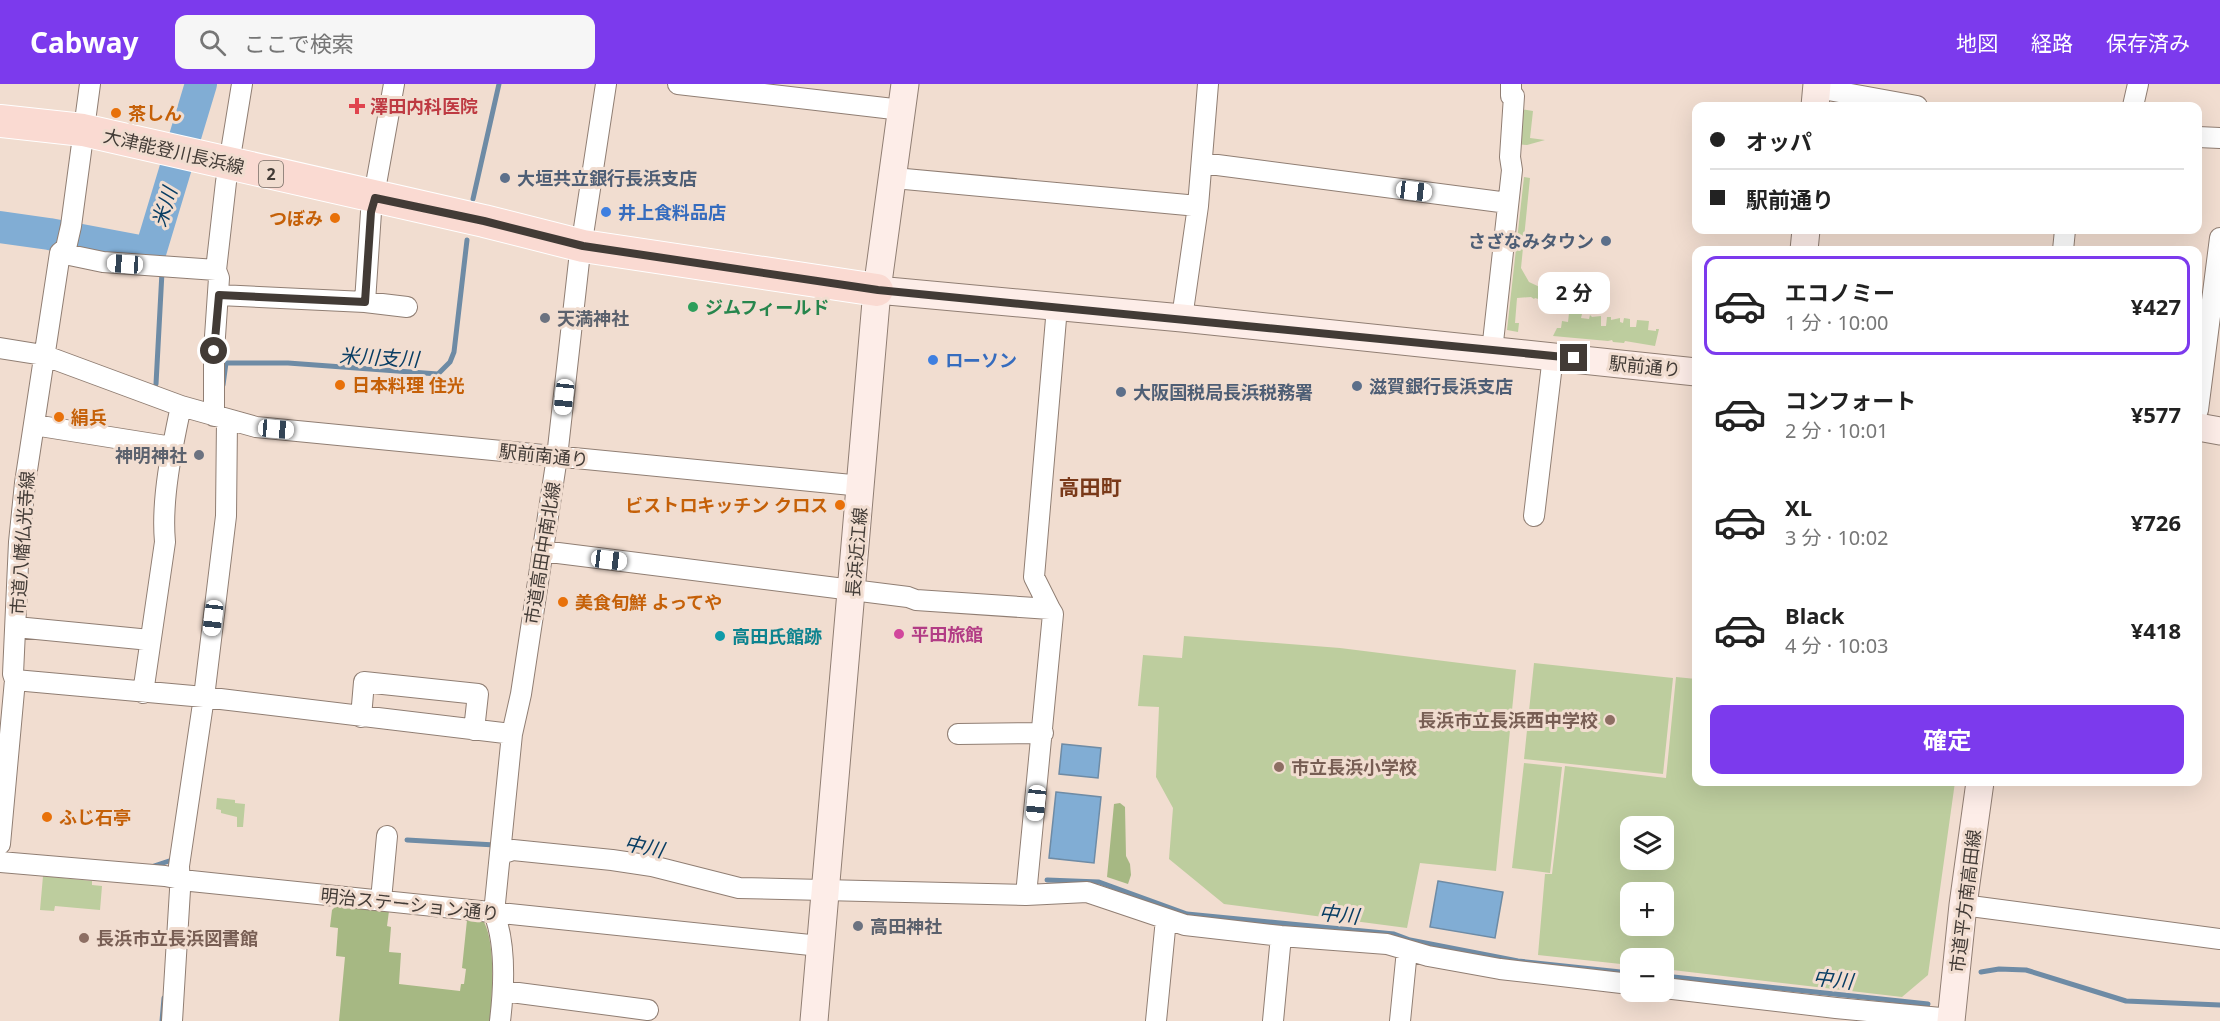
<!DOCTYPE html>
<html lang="ja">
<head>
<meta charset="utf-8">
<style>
  :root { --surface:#fff; --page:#f6f6f6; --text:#222; --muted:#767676; --line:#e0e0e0; --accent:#7c3aed }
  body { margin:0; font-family:"Noto Sans","Noto Sans JP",sans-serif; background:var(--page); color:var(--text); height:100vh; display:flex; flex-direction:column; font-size:22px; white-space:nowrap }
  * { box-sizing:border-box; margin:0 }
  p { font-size:20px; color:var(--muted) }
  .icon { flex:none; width:33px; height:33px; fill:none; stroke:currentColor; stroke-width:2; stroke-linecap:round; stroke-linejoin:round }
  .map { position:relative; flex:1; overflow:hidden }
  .panel { position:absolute; left:1692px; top:162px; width:510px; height:540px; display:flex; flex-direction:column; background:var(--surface); border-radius:12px; box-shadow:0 6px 24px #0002 }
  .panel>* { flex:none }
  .hud { position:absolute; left:1692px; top:18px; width:510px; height:132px; border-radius:12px; box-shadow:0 6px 24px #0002; display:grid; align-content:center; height:132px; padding:0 18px; background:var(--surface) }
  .buttons { position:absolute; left:1620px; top:732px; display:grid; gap:12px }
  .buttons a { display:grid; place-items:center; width:54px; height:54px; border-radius:12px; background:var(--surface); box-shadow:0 6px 24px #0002; font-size:30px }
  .end { position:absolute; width:27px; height:27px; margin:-14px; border:8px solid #423b36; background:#fff; box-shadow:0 0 0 3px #fff }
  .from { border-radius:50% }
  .bubble { position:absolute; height:42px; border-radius:12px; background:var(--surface); box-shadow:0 6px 24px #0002; font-size:20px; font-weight:700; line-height:42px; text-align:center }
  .car { position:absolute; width:18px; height:36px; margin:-18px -9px; border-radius:8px; box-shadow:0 0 4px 2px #0007; background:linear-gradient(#fff 24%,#345 0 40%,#fff 0 76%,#345 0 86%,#fff 0) }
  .hud b { display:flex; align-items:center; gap:21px; height:57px; font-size:22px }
  .hud b+b { border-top:2px solid var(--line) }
  .hud i { width:15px; height:15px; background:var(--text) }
  ul { padding:10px 0 0; list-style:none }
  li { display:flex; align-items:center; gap:18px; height:99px; margin:0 12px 9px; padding:0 6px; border:3px solid transparent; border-radius:12px }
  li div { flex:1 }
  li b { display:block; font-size:22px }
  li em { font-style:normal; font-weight:700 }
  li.current { border-color:var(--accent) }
  li>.icon { width:54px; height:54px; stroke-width:1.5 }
  .primary-button { display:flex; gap:12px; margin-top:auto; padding:12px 18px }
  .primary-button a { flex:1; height:69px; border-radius:12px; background:var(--accent); color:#fff; font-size:24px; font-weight:700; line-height:69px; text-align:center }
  header { display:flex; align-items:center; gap:36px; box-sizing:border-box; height:84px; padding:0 30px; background:var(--accent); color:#fff }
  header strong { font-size:28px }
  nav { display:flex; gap:33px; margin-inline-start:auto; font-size:21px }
  .search { width:420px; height:54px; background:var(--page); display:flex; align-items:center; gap:15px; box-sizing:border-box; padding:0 21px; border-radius:12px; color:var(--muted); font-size:22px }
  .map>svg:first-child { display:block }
  .green { fill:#bdcd9e; fill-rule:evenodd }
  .forest { fill:#a6b883 }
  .water { fill:#81add4; stroke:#6e8ba5; stroke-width:1.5 }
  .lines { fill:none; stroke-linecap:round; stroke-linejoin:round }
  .stream { stroke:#6e8ba5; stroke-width:5 }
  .river { stroke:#81add4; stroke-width:32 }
  .street-casing { stroke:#907e73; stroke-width:22 }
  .secondary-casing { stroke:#907e73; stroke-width:29 }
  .primary-casing { stroke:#fff; stroke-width:34 }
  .street { stroke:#fff; stroke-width:20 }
  .secondary { stroke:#fdede8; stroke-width:27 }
  .primary { stroke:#fadad2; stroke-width:32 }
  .route { stroke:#423b36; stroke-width:8 }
  .health-dot { fill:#e0444e; stroke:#f1ddd0; stroke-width:2 }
  .food-dot { fill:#e8710a; stroke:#f1ddd0; stroke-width:2 }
  .service-dot { fill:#5c6f8a; stroke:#f1ddd0; stroke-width:2 }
  .shop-dot { fill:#3f7fe0; stroke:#f1ddd0; stroke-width:2 }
  .leisure-dot { fill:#2e9e5b; stroke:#f1ddd0; stroke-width:2 }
  .worship-dot { fill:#6b7280; stroke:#f1ddd0; stroke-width:2 }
  .hotel-dot { fill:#d1479c; stroke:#f1ddd0; stroke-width:2 }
  .culture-dot { fill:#0f9aa8; stroke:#f1ddd0; stroke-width:2 }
  .education-dot { fill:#8d6e63; stroke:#f1ddd0; stroke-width:2 }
  .labels { text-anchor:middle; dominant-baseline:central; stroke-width:6; stroke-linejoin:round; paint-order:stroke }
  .shield { fill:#f1ddd0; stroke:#766c64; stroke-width:1.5 }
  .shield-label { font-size:16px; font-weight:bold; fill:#423b36 }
  .health-label { font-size:18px; font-weight:bold; fill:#be3a42; stroke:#f1ddd0; text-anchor:start }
  .food-label { font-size:18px; font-weight:bold; fill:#c56008; stroke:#f1ddd0; text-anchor:start }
  .street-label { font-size:18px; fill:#423b36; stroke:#f1ddd0 }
  .service-label { font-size:18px; font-weight:bold; fill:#4e5e75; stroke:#f1ddd0; text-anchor:start }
  .shop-label { font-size:18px; font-weight:bold; fill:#366cbe; stroke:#f1ddd0; text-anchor:start }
  .leisure-label { font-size:18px; font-weight:bold; fill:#27864d; stroke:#f1ddd0; text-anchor:start }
  .worship-label { font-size:18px; font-weight:bold; fill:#5b616d; stroke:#f1ddd0; text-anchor:start }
  .hotel-label { font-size:18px; font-weight:bold; fill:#b23c85; stroke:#f1ddd0; text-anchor:start }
  .culture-label { font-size:18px; font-weight:bold; fill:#0d838f; stroke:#f1ddd0; text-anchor:start }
  .education-label { font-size:18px; font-weight:bold; fill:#785e54; stroke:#f1ddd0; text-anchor:start }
  .water-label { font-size:20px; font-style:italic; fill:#083d63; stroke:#f1ddd0 }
  .quarter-label { font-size:21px; font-weight:bold; fill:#793919; stroke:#f1ddd0 }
</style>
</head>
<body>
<header>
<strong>Cabway</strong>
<div class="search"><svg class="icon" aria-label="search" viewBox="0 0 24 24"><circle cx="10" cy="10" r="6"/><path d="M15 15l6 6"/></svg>ここで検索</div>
<nav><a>地図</a><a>経路</a><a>保存済み</a></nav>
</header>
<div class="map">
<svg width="2220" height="937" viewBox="0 0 2220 937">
  <rect width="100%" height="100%" fill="#f1ddd0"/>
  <path class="green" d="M 1520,25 L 1533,27 L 1530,54 L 1545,56 L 1527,61 L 1516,60 Z
    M 1524,93 L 1530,94 L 1521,184 L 1529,198 L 1544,205 L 1543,209 L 1545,209 L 1545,217 L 1535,214 L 1534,215 L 1531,213 L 1517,214 L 1515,239 L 1519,239 L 1518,248 L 1507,246 Z
    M 1569,229 L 1582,230 L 1581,234 L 1589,235 L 1590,231 L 1592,233 L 1601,232 L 1601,242 L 1606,242 L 1607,233 L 1611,233 L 1611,236 L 1620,234 L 1620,238 L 1623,239 L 1624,234 L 1630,235 L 1630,243 L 1636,243 L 1637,236 L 1649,237 L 1648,246 L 1656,247 L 1656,245 L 1659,245 L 1655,262 L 1625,257 L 1624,259 L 1613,258 L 1612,256 L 1608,257 L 1553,252 L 1557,244 L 1561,244 L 1562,237 L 1568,238 Z
    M 1184,552 L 1340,564 L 1516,586 L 1496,787 L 1420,779 L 1407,844 L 1224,820 L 1169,775 L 1173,724 L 1156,693 L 1159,623 L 1138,622 L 1143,571 L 1182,574 Z
    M 1534,579 L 1673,594 L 1663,690 L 1524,675 Z
    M 1676,593 L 1696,595 L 1696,698 L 1955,698 L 1928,891 L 1902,913 L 1664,885 L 1664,874 L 1630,874 L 1630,881 L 1538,871 L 1545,790 L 1552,790 L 1565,682 L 1666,694 ZM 1630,742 L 1664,742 L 1664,776 L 1630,776 ZM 1630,808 L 1664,808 L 1664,842 L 1630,842 Z
    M 1524,679 L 1562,683 L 1550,789 L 1512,784 Z
    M 217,714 L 235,716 L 235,719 L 245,720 L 243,743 L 237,743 L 237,733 L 221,729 L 221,726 L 216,725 Z
    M 43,792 L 92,797 L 92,801 L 102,802 L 100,826 L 55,822 L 54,827 L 40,826 Z"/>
  <path class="forest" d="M 1120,719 L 1125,723 L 1126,772 L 1130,780 L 1131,791 L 1128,800 L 1107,793 L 1114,720 Z
    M 336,822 L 389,827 L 387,842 L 391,843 L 389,868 L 401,869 L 399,900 L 460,907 L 461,900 L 464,900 L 466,885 L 462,884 L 467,836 L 484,838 C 496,861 492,911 490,937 L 339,937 L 345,873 L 336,872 L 338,844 L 330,843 L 332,826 Z"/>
  <path class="water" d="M 1062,660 L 1101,664 L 1098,694 L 1059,690 Z
    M 1056,708 L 1101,713 L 1094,779 L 1049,774 Z
    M 1438,797 L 1503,808 L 1495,854 L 1430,843 Z"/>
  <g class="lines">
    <path class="stream" d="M 473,115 L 499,0
      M 156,300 L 162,188
      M 223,301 L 226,279 L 288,279 L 438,290 L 450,278 L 454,268 L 467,156
      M 407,756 L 495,761
      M 154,782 L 169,777
      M 1047,796 L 1099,798 L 1187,830 L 1394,850 L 1410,856 L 1518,877 L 1630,889
      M 1981,888 L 1999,885 L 2026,886 L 2126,917 L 2220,921
      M 1664,892 L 1928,920
      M 162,937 L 164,914"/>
    <path class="river" d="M 0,143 L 49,150 L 150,169 L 201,0"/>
    <defs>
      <path id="street" d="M 678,0 L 902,26
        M 1817,4 L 1917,22
        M 2133,22 L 2138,0
        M 2198,53 L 2220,54
        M 1202,79 L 1508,119
        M 894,94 L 1198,122
        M 2063,166 L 2065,146
        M 60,169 L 103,178 L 216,186
        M 219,211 L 365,218 L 371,128 L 394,0
        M 365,218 L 407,223
        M 1182,234 L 1198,122 L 1208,0
        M 0,264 L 43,271 L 181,322 L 256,343 L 862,402
        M 1492,267 L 1512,86 L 1510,73 L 1514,12 L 1511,12 L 1511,0
        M 2198,326 L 2220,154
        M 214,332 L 214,267 L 219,194 L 216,186 L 226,98 L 242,0
        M 34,341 L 172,363
        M 1534,432 L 1553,272
        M 542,467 L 908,513 L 916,516 L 1050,525 L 1034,493 L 1057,223
        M 16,543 L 150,556
        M 15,596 L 204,613 L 512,650
        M 143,609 L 165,458 C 161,416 172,364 181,322
        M 361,633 L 364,598 L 478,610 L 474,646
        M 958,650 L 1043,649
        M 0,760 L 15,596 L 13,590 L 19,458 L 25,399 L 60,169 L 66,164 L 71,142 L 90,0
        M 501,770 L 513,766 L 612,776 L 652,782 L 739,804 L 1026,811 L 1087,808 L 1185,841 L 1281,852 L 1387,860 L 1428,872 L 1500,885 L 1630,900
        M 0,778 L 165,792 L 191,797 L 820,862
        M 1026,811 L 1053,530 L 1050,525
        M 381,816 L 387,752
        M 1963,821 L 2220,855
        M 1664,904 L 1836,924 L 1951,935
        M 503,907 L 648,926
        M 172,937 L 180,806 L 179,782 L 204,613 L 226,432 L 227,336
        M 500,937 C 504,904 506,860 494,829 L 512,650 L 521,610 L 557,373 L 579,177 L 606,0
        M 1156,937 L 1166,835
        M 1273,937 L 1281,852
        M 1400,937 L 1407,866"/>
      <path id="secondary" d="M 1815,22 L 1817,0
        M 1804,166 L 1806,146
        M 877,206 L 1182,234 L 1696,288
        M 2198,343 L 2220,347
        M 814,937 L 877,206 L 905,0
        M 1951,937 L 1963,821 L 1980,698"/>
      <path id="primary" d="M 0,37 L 83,46 L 484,137 L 583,162 L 877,206"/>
    </defs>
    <use href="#street" class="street-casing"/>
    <use href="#secondary" class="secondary-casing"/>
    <use href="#primary" class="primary-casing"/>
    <use href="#street" class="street"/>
    <use href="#secondary" class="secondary"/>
    <use href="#primary" class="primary"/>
  </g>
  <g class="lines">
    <path class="route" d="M 214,267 L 219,211 L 365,218 L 371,128 L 375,114 L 484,137 L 583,162 L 878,206 L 1574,274"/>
  </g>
  <path class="health-dot" d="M354 13h6v6h6v6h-6v6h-6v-6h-6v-6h6z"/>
  <g class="food-dot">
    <circle cx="116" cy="29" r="6"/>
    <circle cx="335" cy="134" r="6"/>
    <circle cx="340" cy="301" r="6"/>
    <circle cx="59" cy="333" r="6"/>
    <circle cx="840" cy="421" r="6"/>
    <circle cx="563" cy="518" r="6"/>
    <circle cx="47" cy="733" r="6"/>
  </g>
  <g class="service-dot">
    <circle cx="505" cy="94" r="6"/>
    <circle cx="1606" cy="157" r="6"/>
    <circle cx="1357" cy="302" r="6"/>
    <circle cx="1121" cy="308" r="6"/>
  </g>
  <g class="shop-dot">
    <circle cx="606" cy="128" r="6"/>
    <circle cx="933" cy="276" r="6"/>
  </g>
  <circle class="leisure-dot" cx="693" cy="223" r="6"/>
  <g class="worship-dot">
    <circle cx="545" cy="234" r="6"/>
    <circle cx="199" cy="371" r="6"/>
    <circle cx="858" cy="842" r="6"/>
  </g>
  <circle class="hotel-dot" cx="899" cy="550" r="6"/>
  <circle class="culture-dot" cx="720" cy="552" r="6"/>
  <g class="education-dot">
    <circle cx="1610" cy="636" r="6"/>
    <circle cx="1279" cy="683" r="6"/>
    <circle cx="84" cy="854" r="6"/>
  </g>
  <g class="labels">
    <rect class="shield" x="259" y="77" width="24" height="26" rx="4.5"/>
    <g class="shield-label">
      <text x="271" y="90">2</text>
    </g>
    <g class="health-label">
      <text x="370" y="22">澤田内科医院</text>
    </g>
    <g class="food-label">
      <text x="128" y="29">茶しん</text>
      <text x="323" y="134" text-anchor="end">つぼみ</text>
      <text x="352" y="301">日本料理 住光</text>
      <text x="71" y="333">絹兵</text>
      <text x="828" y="421" text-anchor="end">ビストロキッチン クロス</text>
      <text x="575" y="518">美食旬鮮 よってや</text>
      <text x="59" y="733">ふじ石亭</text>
    </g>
    <g class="street-label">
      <text transform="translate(174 67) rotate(13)">大津能登川長浜線</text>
      <text transform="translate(1645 282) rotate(6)">駅前通り</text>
      <text transform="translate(544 371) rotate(6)">駅前南通り</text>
      <text transform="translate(22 459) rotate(-86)">市道八幡仏光寺線</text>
      <text transform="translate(856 468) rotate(-85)">長浜近江線</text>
      <text transform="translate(542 469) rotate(-81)">市道高田中南北線</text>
      <text transform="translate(1965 817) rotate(-83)">市道平方南高田線</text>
      <text transform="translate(410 820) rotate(6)">明治ステーション通り</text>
    </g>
    <g class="service-label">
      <text x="517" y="94">大垣共立銀行長浜支店</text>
      <text x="1594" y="157" text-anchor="end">さざなみタウン</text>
      <text x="1369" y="302">滋賀銀行長浜支店</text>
      <text x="1133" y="308">大阪国税局長浜税務署</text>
    </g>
    <g class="shop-label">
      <text x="618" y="128">井上食料品店</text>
      <text x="945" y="276">ローソン</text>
    </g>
    <g class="leisure-label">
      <text x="705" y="223">ジムフィールド</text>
    </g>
    <g class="worship-label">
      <text x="557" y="234">天満神社</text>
      <text x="187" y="371" text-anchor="end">神明神社</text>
      <text x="870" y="842">高田神社</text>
    </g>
    <g class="hotel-label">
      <text x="911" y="550">平田旅館</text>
    </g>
    <g class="culture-label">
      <text x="732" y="552">高田氏館跡</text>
    </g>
    <g class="education-label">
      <text x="1598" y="636" text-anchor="end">長浜市立長浜西中学校</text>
      <text x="1291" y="683">市立長浜小学校</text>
      <text x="96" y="854">長浜市立長浜図書館</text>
    </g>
    <g class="water-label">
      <text transform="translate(164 123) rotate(-73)">米川</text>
      <text transform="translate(379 273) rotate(3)">米川支川</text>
      <text transform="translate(644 762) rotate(12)">中川</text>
      <text transform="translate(1339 830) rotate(6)">中川</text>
      <text transform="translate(1833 895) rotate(6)">中川</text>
    </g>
    <g class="quarter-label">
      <text x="1090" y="403">高田町</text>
    </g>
  </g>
</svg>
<div class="buttons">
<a><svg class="icon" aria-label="layers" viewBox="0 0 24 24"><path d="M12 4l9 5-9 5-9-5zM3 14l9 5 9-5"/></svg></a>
<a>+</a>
<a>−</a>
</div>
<i class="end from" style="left:214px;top:267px"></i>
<i class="end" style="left:1574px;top:274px"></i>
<div class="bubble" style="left:1538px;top:188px;width:72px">2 分</div>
<i class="car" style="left:1414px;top:107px;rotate:97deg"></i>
<i class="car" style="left:125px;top:180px;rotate:274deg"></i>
<i class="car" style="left:564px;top:313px;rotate:186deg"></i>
<i class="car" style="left:276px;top:345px;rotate:95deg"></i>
<i class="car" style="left:609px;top:476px;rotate:97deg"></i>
<i class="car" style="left:213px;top:534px;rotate:187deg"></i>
<i class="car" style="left:1036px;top:719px;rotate:186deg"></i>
<div class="hud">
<b><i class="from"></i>オッパ</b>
<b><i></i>駅前通り</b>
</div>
<section class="panel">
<ul>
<li class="current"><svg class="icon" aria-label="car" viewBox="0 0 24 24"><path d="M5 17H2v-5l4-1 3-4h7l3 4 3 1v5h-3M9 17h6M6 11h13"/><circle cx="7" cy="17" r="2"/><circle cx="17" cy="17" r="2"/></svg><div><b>エコノミー</b><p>1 分 · 10:00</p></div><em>¥427</em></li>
<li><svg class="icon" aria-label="car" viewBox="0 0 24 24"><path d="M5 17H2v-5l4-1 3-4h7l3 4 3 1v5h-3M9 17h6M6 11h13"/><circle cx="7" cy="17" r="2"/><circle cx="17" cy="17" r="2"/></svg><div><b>コンフォート</b><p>2 分 · 10:01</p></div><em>¥577</em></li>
<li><svg class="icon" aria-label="car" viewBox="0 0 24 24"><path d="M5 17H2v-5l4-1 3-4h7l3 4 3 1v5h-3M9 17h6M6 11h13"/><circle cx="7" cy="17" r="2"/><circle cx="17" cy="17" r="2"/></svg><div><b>XL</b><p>3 分 · 10:02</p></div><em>¥726</em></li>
<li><svg class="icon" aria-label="car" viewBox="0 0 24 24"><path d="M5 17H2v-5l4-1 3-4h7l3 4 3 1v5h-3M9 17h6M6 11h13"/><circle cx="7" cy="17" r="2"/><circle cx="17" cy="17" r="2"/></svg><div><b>Black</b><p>4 分 · 10:03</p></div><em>¥418</em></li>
</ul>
<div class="primary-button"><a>確定</a></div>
</section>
</div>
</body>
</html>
